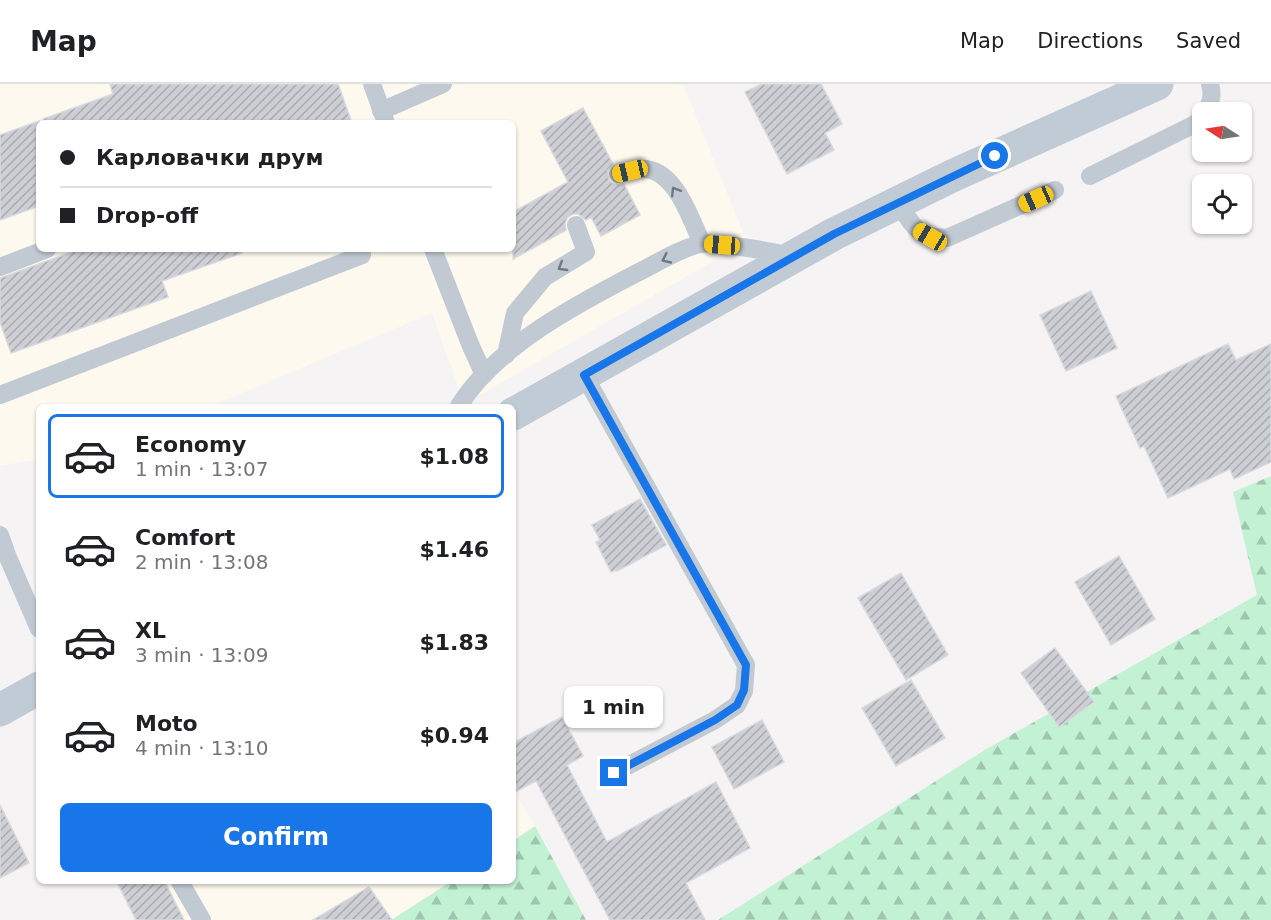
<!DOCTYPE html>
<html lang="en">
<head>
<meta charset="utf-8">
<style>
  :root { --surface:#fff; --page:#f2f2f2; --text:#202124; --muted:#757577; --line:#e0e0e0; --accent:#1876e9 }
  body { margin:0; font-family:"DejaVu Sans",sans-serif; background:var(--page); color:var(--text); height:100vh; display:flex; flex-direction:column; font-size:22px; white-space:nowrap }
  * { box-sizing:border-box; margin:0 }
  p { font-size:20px; color:var(--muted) }
  .icon { flex:none; width:33px; height:33px; fill:none; stroke:currentColor; stroke-width:2; stroke-linecap:round; stroke-linejoin:round }
  .map { position:relative; flex:1; overflow:hidden }
  .sheet { position:absolute; left:36px; top:320px; width:480px; height:480px; display:flex; flex-direction:column; background:var(--surface); border-radius:9px; box-shadow:0 2px 4px #0004 }
  .sheet>* { flex:none }
  .hud { position:absolute; left:36px; top:36px; width:480px; height:132px; border-radius:9px; box-shadow:0 2px 4px #0004; display:grid; align-content:center; height:132px; padding:0 24px; background:var(--surface) }
  .needle { width:39px; rotate:282deg }
  .controls { position:absolute; left:1192px; top:18px; display:grid; gap:12px }
  .controls a { display:grid; place-items:center; width:60px; height:60px; border-radius:9px; background:var(--surface); box-shadow:0 2px 4px #0004; font-size:30px }
  .end { position:absolute; width:27px; height:27px; margin:-14px; border:8px solid #1876e9; background:#fff; box-shadow:0 0 0 3px #fff }
  .from { border-radius:50% }
  .bubble { position:absolute; height:42px; border-radius:9px; background:var(--surface); box-shadow:0 2px 4px #0004; font-size:20px; font-weight:700; line-height:42px; text-align:center }
  .car { position:absolute; width:18px; height:36px; margin:-18px -9px; border-radius:8px; box-shadow:0 0 4px 2px #0007; background:linear-gradient(#f5c518 24%,#345 0 40%,#f5c518 0 76%,#345 0 86%,#f5c518 0) }
  .hud b { display:flex; align-items:center; gap:21px; height:57px; font-size:22px }
  .hud b+b { border-top:2px solid var(--line) }
  .hud i { width:15px; height:15px; background:var(--text) }
  ul { padding:10px 0 0; list-style:none }
  li { display:flex; align-items:center; gap:18px; height:84px; margin:0 12px 9px; padding:0 12px; border:3px solid transparent; border-radius:9px }
  li div { flex:1 }
  li b { display:block; font-size:22px }
  li em { font-style:normal; font-weight:700 }
  li.on { border-color:var(--accent) }
  li>.icon { width:54px; height:54px; stroke-width:1.5 }
  .action { display:flex; gap:12px; margin-top:auto; padding:12px 24px }
  .action a { flex:1; height:69px; border-radius:9px; background:var(--accent); color:#fff; font-size:24px; font-weight:700; line-height:69px; text-align:center }
  header { display:flex; align-items:center; gap:36px; box-sizing:border-box; height:84px; padding:0 30px; background:var(--surface); border-bottom:2px solid var(--line) }
  header strong { font-size:28px }
  nav { display:flex; gap:33px; margin-inline-start:auto; font-size:21px }
  .map>svg:first-child { display:block }
  .commercial { fill:#fdf9ee; fill-rule:evenodd }
  .forest { fill:url(#forest-firs) }
  .building { fill:url(#building-hatch); stroke:#d7d9de; stroke-width:1.5 }
  .lines { fill:none; stroke-linecap:round; stroke-linejoin:round }
  .service { stroke:#c1cad2; stroke-width:18 }
  .secondary { stroke:#c1cbd6; stroke-width:33 }
  .oneway { stroke:#6e7983 }
  .route { stroke:#1876e9; stroke-width:8 }
</style>
</head>
<body>
<header>
<strong>Map</strong>
<nav><a>Map</a><a>Directions</a><a>Saved</a></nav>
</header>
<div class="map">
<svg width="1271" height="836" viewBox="0 0 1271 836">
  <defs>
    <pattern id="forest-firs" width="22" height="20" patternUnits="userSpaceOnUse" patternTransform="scale(1.5)"><rect width="22" height="20" fill="#c2f1d4"/><path d="M5 1l3.5 6h-7zM16 11l3.5 6h-7z" fill="#a0c6af"/></pattern>
    <pattern id="building-hatch" width="6" height="6" patternUnits="userSpaceOnUse" patternTransform="scale(1.5)"><rect width="6" height="6" fill="#cdcfd5"/><path d="M-1 1l2-2M0 6l6-6M5 7l2-2" fill="none" stroke="#a8abb0"/></pattern>
  </defs>
  <rect width="100%" height="100%" fill="#f5f3f3"/>
  <path class="commercial" d="M 0,0 L 683,0 L 747,158 L 464,320 L 432,229 L 211,322 L 39,322 L 39,375 L 0,382 ZM 39,39 L 513,39 L 513,165 L 39,165 Z
    M 513,705 L 535,742 L 513,757 Z
    M 116,797 L 452,797 L 392,836 L 136,836 Z"/>
  <path class="forest" d="M 1271,392 L 1271,836 L 718,836 L 983,667 L 1257,511 L 1233,408 Z
    M 535,742 L 586,836 L 391,836 L 452,797 L 513,796 L 513,757 Z"/>
  <path class="building" d="M 110,0 L 338,0 L 352,39 L 44,39 L 43,35 L 113,10 Z
    M 762,0 L 821,0 L 842,40 L 825,49 L 834,66 L 787,90 L 745,8 Z
    M 583,24 L 613,80 L 607,87 L 609,97 L 615,101 L 624,100 L 640,131 L 601,152 L 591,133 L 586,136 L 578,130 L 573,130 L 568,133 L 565,139 L 566,146 L 513,175 L 513,128 L 568,98 L 541,47 Z
    M 39,37 L 39,122 L 0,136 L 0,51 Z
    M 80,165 L 241,165 L 242,169 L 162,197 L 168,213 L 11,269 L 0,238 L 0,194 Z
    M 1091,207 L 1117,264 L 1066,287 L 1040,231 Z
    M 1228,260 L 1236,276 L 1271,260 L 1271,378 L 1234,395 L 1230,385 L 1168,414 L 1144,362 L 1140,364 L 1116,312 Z
    M 640,415 L 666,461 L 617,487 L 616,486 L 611,488 L 596,458 L 600,456 L 592,441 Z
    M 1119,472 L 1155,535 L 1111,561 L 1075,498 Z
    M 901,489 L 948,571 L 906,596 L 858,514 Z
    M 1055,564 L 1094,618 L 1059,643 L 1021,589 Z
    M 911,596 L 945,654 L 896,682 L 862,624 Z
    M 562,633 L 583,672 L 567,681 L 607,758 L 716,698 L 750,764 L 686,799 L 705,836 L 610,836 L 536,697 L 513,709 L 513,659 Z
    M 762,636 L 784,678 L 734,705 L 712,663 Z
    M 0,721 L 29,779 L 0,794 Z
    M 116,796 L 164,796 L 184,836 L 136,836 Z
    M 369,803 L 392,836 L 313,836 Z"/>
  <g class="lines">
    <path class="service" d="M 372,0 L 386,39
      M 381,27 L 443,0
      M 1205,28 C 1211,20 1213,10 1210,0
      M 618,90 C 626,89 634,85 642,85 C 675,84 690,134 702,159
      M 1090,92 L 1197,39 L 1203,31
      M 898,118 C 914,143 916,153 947,154 L 1055,106
      M 433,165 L 470,260 L 484,291
      M 0,183 L 47,165
      M 506,271 L 515,229 L 545,193 L 586,168 L 576,141
      M 584,291 L 746,581 L 744,607 L 737,621 L 715,636 L 614,689
      M 0,311 L 362,171
      M 459,322 C 495,263 577,220 637,189 C 657,179 679,165 700,160 C 706,159 713,160 718,161 C 743,162 767,167 791,172
      M 0,451 L 7,471 L 39,545
      M 179,796 L 202,836"/>
    <path class="secondary" d="M 513,330 L 834,150 L 954,91 L 1157,0
      M 0,626 L 39,604"/>
  </g>
  <defs><path id="oneway-chevron" d="M-2-3.5L2.5 0L-2 3.5" fill="none" stroke-width="1.6" stroke-linecap="round" stroke-linejoin="round" transform="scale(1.5)"/></defs>
  <g class="oneway">
    <use href="#oneway-chevron" transform="translate(675 107) rotate(-122)"/>
    <use href="#oneway-chevron" transform="translate(666 175) rotate(155)"/>
    <use href="#oneway-chevron" transform="translate(562 183) rotate(149)"/>
  </g>
  <g class="lines">
    <path class="route" d="M 614,689 L 715,636 L 737,621 L 744,606 L 746,581 L 584,291 L 834,150 L 995,72"/>
  </g>
</svg>
<div class="controls">
<a><svg class="needle" viewBox="-14 -14 28 28"><path d="M0-13l5 13h-10z" fill="#e53935"/><path d="M0 13l5-13h-10z" fill="#757577"/></svg></a>
<a><svg class="icon" aria-label="locate" viewBox="0 0 24 24"><circle cx="12" cy="12" r="6"/><path d="M12 2v4M12 18v4M2 12h4M18 12h4"/></svg></a>
</div>
<i class="end from" style="left:995px;top:72px"></i>
<i class="end" style="left:614px;top:689px"></i>
<div class="bubble" style="left:564px;top:602px;width:99px">1 min</div>
<i class="car" style="left:630px;top:87px;rotate:257deg"></i>
<i class="car" style="left:1036px;top:115px;rotate:246deg"></i>
<i class="car" style="left:930px;top:153px;rotate:300deg"></i>
<i class="car" style="left:722px;top:161px;rotate:274deg"></i>
<div class="hud">
<b><i class="from"></i>Карловачки друм</b>
<b><i></i>Drop-off</b>
</div>
<section class="sheet">
<ul>
<li class="on"><svg class="icon" aria-label="car" viewBox="0 0 24 24"><path d="M5 17H2v-5l4-1 3-4h7l3 4 3 1v5h-3M9 17h6M6 11h13"/><circle cx="7" cy="17" r="2"/><circle cx="17" cy="17" r="2"/></svg><div><b>Economy</b><p>1 min · 13:07</p></div><em>$1.08</em></li>
<li><svg class="icon" aria-label="car" viewBox="0 0 24 24"><path d="M5 17H2v-5l4-1 3-4h7l3 4 3 1v5h-3M9 17h6M6 11h13"/><circle cx="7" cy="17" r="2"/><circle cx="17" cy="17" r="2"/></svg><div><b>Comfort</b><p>2 min · 13:08</p></div><em>$1.46</em></li>
<li><svg class="icon" aria-label="car" viewBox="0 0 24 24"><path d="M5 17H2v-5l4-1 3-4h7l3 4 3 1v5h-3M9 17h6M6 11h13"/><circle cx="7" cy="17" r="2"/><circle cx="17" cy="17" r="2"/></svg><div><b>XL</b><p>3 min · 13:09</p></div><em>$1.83</em></li>
<li><svg class="icon" aria-label="car" viewBox="0 0 24 24"><path d="M5 17H2v-5l4-1 3-4h7l3 4 3 1v5h-3M9 17h6M6 11h13"/><circle cx="7" cy="17" r="2"/><circle cx="17" cy="17" r="2"/></svg><div><b>Moto</b><p>4 min · 13:10</p></div><em>$0.94</em></li>
</ul>
<div class="action"><a>Confirm</a></div>
</section>
</div>
</body>
</html>
